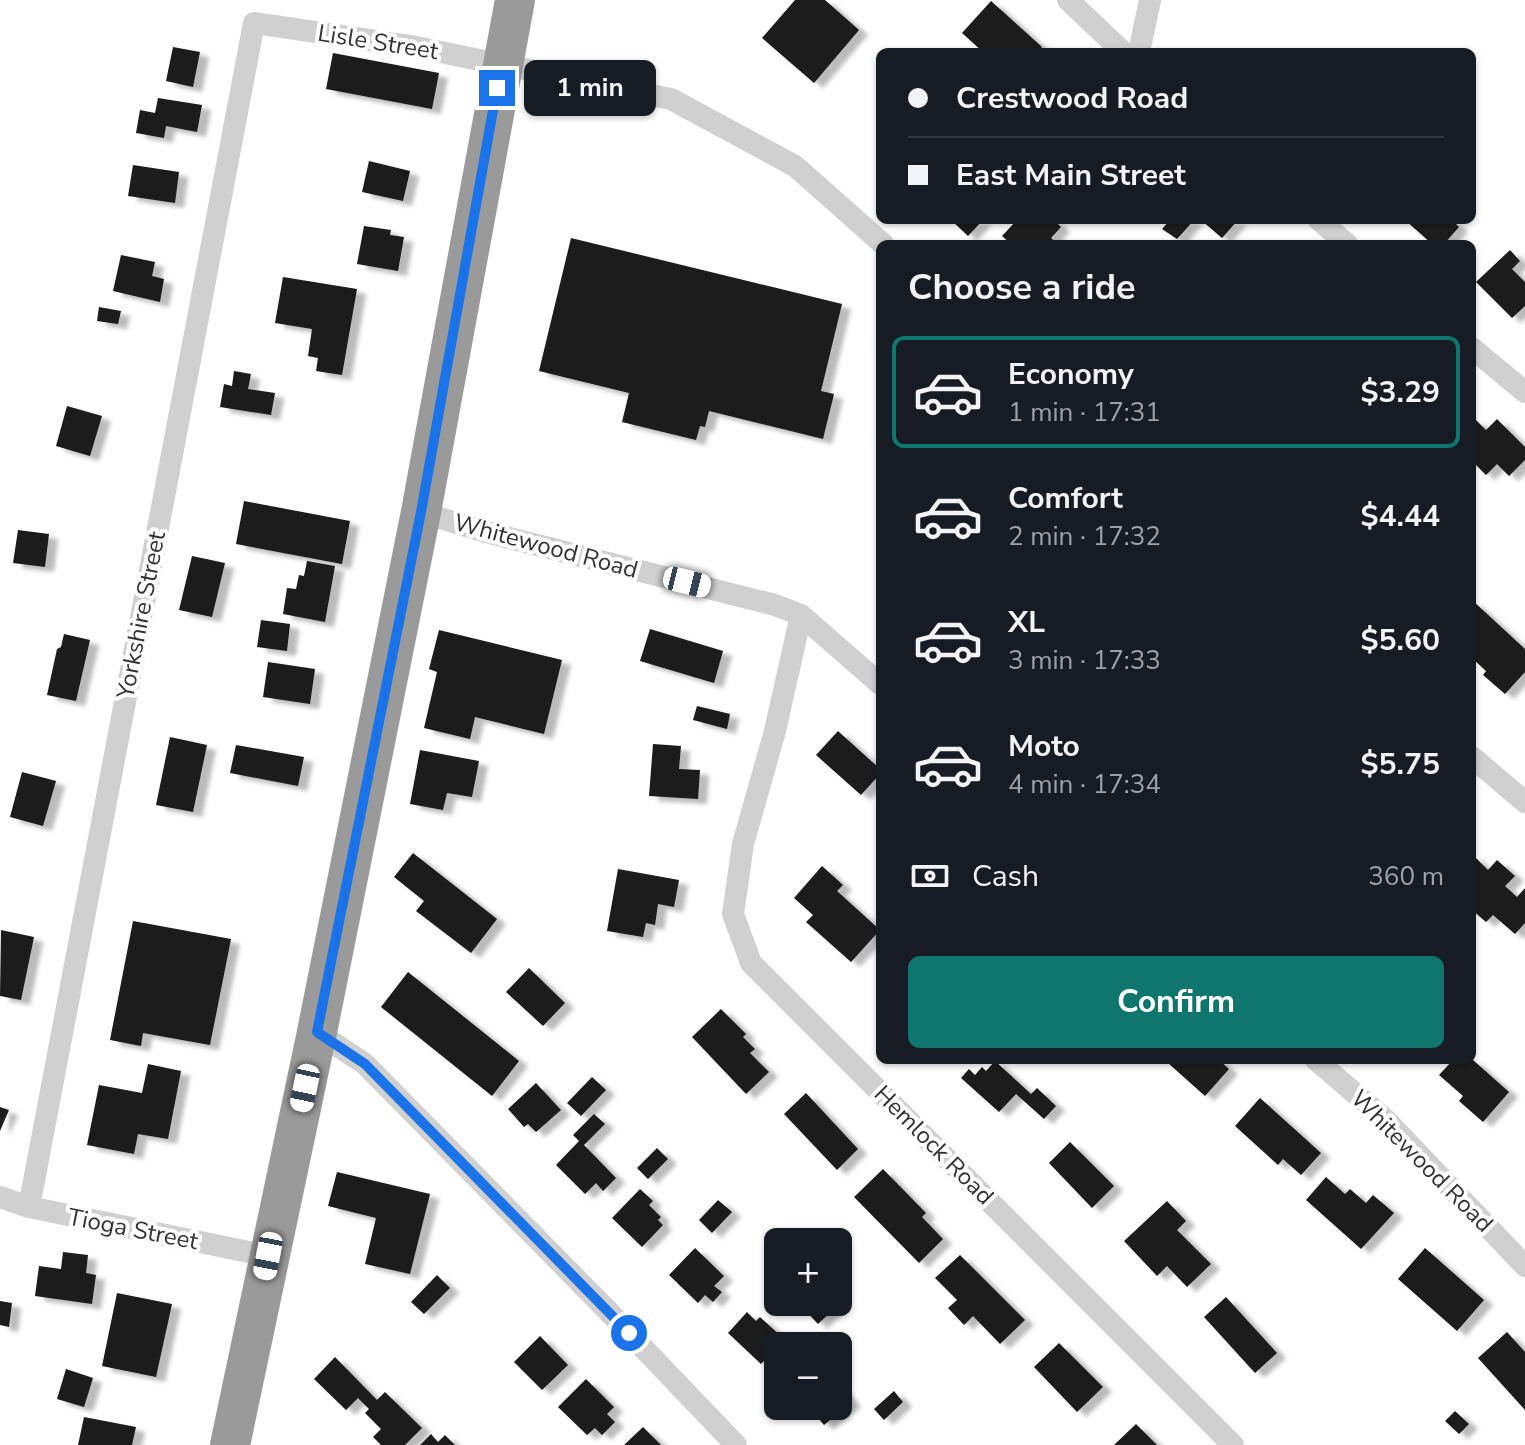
<!DOCTYPE html>
<html lang="en">
<head>
<meta charset="utf-8">
<style>
  :root { --surface:#171b24; --page:#242831; --text:#f1f3f6; --muted:#9ea1a6; --line:#363941; --accent:#0f766e }
  body { margin:0; font-family:"Nunito Sans",sans-serif; background:var(--page); color:var(--text); height:100vh; display:flex; flex-direction:column; font-size:30px; white-space:nowrap }
  * { box-sizing:border-box; margin:0 }
  p { font-size:26px; color:var(--muted) }
  .icon { flex:none; width:44px; height:44px; fill:none; stroke:currentColor; stroke-width:2; stroke-linecap:round; stroke-linejoin:round }
  .map { position:relative; flex:1; overflow:hidden }
  .drawer { position:absolute; left:876px; top:240px; width:600px; height:824px; display:flex; flex-direction:column; background:var(--surface); border-radius:12px; box-shadow:0 2px 6px #0004 }
  .drawer>* { flex:none }
  .top-card { position:absolute; left:876px; top:48px; width:600px; height:176px; border-radius:12px; box-shadow:0 2px 6px #0004; display:grid; align-content:center; height:176px; padding:0 32px; background:var(--surface) }
  .tools { position:absolute; left:764px; top:1228px; display:grid; gap:16px }
  .tools a { display:grid; place-items:center; width:88px; height:88px; border-radius:12px; background:var(--surface); box-shadow:0 2px 6px #0004; font-size:40px }
  .end { position:absolute; width:36px; height:36px; margin:-18px; border:10px solid #1a73e8; background:#fff; box-shadow:0 0 0 4px #fff }
  .from { border-radius:50% }
  .bubble { position:absolute; height:56px; border-radius:12px; background:var(--surface); box-shadow:0 2px 6px #0004; font-size:26px; font-weight:700; line-height:56px; text-align:center }
  .car { position:absolute; width:24px; height:48px; margin:-24px -12px; border-radius:10px; box-shadow:0 0 6px 2px #0007; background:linear-gradient(#fff 24%,#345 0 40%,#fff 0 76%,#345 0 86%,#fff 0) }
  .top-card b { display:flex; align-items:center; gap:28px; height:76px; font-size:30px }
  .top-card b+b { border-top:2px solid var(--line) }
  .top-card i { width:20px; height:20px; background:var(--text) }
  ul { padding:0; list-style:none }
  li { display:flex; align-items:center; gap:24px; height:112px; margin:0 16px 12px; padding:0 16px; border:4px solid transparent; border-radius:12px }
  li div { flex:1 }
  li b { display:block; font-size:30px }
  li em { font-style:normal; font-weight:700 }
  li.on { border-color:var(--accent) }
  li>.icon { width:72px; height:72px; stroke-width:1.5 }
  h2 { padding:0 32px; font-size:36px; line-height:96px }
  .pay { display:flex; align-items:center; gap:20px; height:88px; padding:0 32px; font-size:30px }
  .pay p { margin-inline-start:auto }
  .primary-button { display:flex; gap:16px; margin-top:auto; padding:16px 32px }
  .primary-button a { flex:1; height:92px; border-radius:12px; background:var(--accent); color:#fff; font-size:32px; font-weight:700; line-height:92px; text-align:center }
  .map>svg:first-child { display:block }
  .building { fill:#1a1a1a; filter:url(#shadow) }
  .lines { fill:none; stroke-linecap:round; stroke-linejoin:round }
  .street { stroke:#d0d0d0; stroke-width:22 }
  .highway { stroke:#9a9a9a; stroke-width:40 }
  .route { stroke:#1a73e8; stroke-width:10 }
  .labels { text-anchor:middle; dominant-baseline:central; stroke-width:8; stroke-linejoin:round; paint-order:stroke }
  .street-label { font-size:24px; fill:#333; stroke:#fff }
</style>
</head>
<body>
<div class="map">
<svg width="1525" height="1445" viewBox="0 0 1525 1445">
  <defs>
    <filter id="shadow"><feDropShadow dx="9" dy="5" stdDeviation="2" flood-color="#0004"/></filter>
  </defs>
  <rect width="100%" height="100%" fill="#fff"/>
  <path class="building" d="M 795,0 L 825,0 L 859,30 L 814,83 L 762,38 Z
    M 991,1 L 1042,47 L 1037,52 L 983,52 L 962,33 Z
    M 173,47 L 200,52 L 193,87 L 166,81 Z
    M 333,53 L 439,73 L 432,109 L 326,89 Z
    M 158,98 L 202,105 L 197,132 L 166,126 L 164,138 L 136,133 L 140,110 L 155,113 Z
    M 369,161 L 410,171 L 403,201 L 362,192 Z
    M 133,165 L 179,172 L 175,203 L 128,196 Z
    M 951,220 L 983,220 L 968,236 Z
    M 1017,220 L 1054,220 L 1061,227 L 1051,238 L 1058,244 L 1011,244 L 1002,236 Z
    M 1170,220 L 1194,220 L 1177,239 L 1162,229 Z
    M 1201,220 L 1238,220 L 1222,238 Z
    M 1405,220 L 1452,220 L 1459,227 L 1444,244 L 1432,244 Z
    M 364,226 L 391,230 L 390,235 L 404,237 L 398,271 L 357,264 Z
    M 571,238 L 842,304 L 821,391 L 834,394 L 823,439 L 709,411 L 705,427 L 700,426 L 696,440 L 622,422 L 629,393 L 539,371 Z
    M 1510,250 L 1520,261 L 1512,269 L 1525,282 L 1525,306 L 1512,318 L 1476,282 Z
    M 121,255 L 155,262 L 152,276 L 164,279 L 160,302 L 113,291 Z
    M 283,277 L 357,289 L 342,375 L 316,371 L 318,358 L 308,356 L 312,329 L 275,323 Z
    M 99,307 L 121,311 L 118,324 L 97,321 Z
    M 234,371 L 251,374 L 248,389 L 275,393 L 271,415 L 220,407 L 224,384 L 232,386 Z
    M 67,406 L 102,416 L 90,456 L 56,446 Z
    M 1475,419 L 1486,430 L 1497,419 L 1525,447 L 1525,460 L 1509,476 L 1497,464 L 1486,475 L 1472,461 L 1472,422 Z
    M 244,501 L 350,521 L 342,564 L 236,544 Z
    M 18,530 L 49,534 L 45,567 L 13,563 Z
    M 192,556 L 225,563 L 212,617 L 179,610 Z
    M 307,561 L 335,566 L 325,622 L 283,614 L 287,588 L 296,589 L 299,575 L 304,576 Z
    M 1472,600 L 1525,649 L 1525,672 L 1505,694 L 1483,675 L 1486,671 L 1472,658 Z
    M 261,620 L 290,624 L 287,651 L 257,647 Z
    M 650,629 L 723,651 L 714,683 L 640,661 Z
    M 439,630 L 562,660 L 544,734 L 475,717 L 470,739 L 424,728 L 437,672 L 429,669 Z
    M 64,634 L 90,640 L 76,701 L 47,695 L 57,649 L 61,647 Z
    M 268,662 L 315,669 L 310,704 L 263,697 Z
    M 697,706 L 730,714 L 727,729 L 693,720 Z
    M 838,731 L 880,769 L 880,774 L 861,795 L 816,755 Z
    M 170,737 L 207,745 L 193,812 L 156,805 Z
    M 653,744 L 681,746 L 679,769 L 700,770 L 698,799 L 649,796 Z
    M 236,745 L 304,757 L 298,786 L 230,773 Z
    M 420,750 L 479,761 L 472,797 L 447,793 L 443,810 L 410,804 Z
    M 22,772 L 56,781 L 43,826 L 10,817 Z
    M 413,853 L 497,919 L 471,953 L 416,911 L 424,901 L 394,877 Z
    M 1472,854 L 1488,870 L 1497,860 L 1515,876 L 1505,886 L 1517,897 L 1525,888 L 1525,923 L 1515,934 L 1493,915 L 1486,922 L 1472,910 Z
    M 822,866 L 843,885 L 837,891 L 880,930 L 851,962 L 806,922 L 813,915 L 794,898 Z
    M 618,869 L 679,880 L 674,907 L 658,904 L 655,925 L 646,923 L 643,937 L 607,931 Z
    M 133,921 L 231,939 L 210,1045 L 143,1033 L 141,1046 L 110,1040 Z
    M 1,930 L 34,937 L 21,1000 L 0,996 Z
    M 529,968 L 565,1003 L 543,1026 L 506,992 Z
    M 408,972 L 519,1061 L 492,1096 L 381,1007 Z
    M 721,1009 L 746,1034 L 743,1037 L 755,1049 L 750,1053 L 769,1072 L 746,1094 L 692,1037 Z
    M 1171,1060 L 1219,1060 L 1229,1069 L 1205,1096 L 1168,1063 Z
    M 1453,1060 L 1473,1060 L 1509,1092 L 1483,1122 L 1459,1101 L 1463,1096 L 1439,1075 Z
    M 995,1061 L 1031,1094 L 1037,1088 L 1056,1106 L 1044,1119 L 1016,1094 L 999,1112 L 961,1078 L 969,1069 L 975,1075 L 982,1067 L 986,1071 Z
    M 148,1064 L 181,1071 L 168,1139 L 138,1134 L 134,1154 L 87,1145 L 99,1085 L 142,1093 Z
    M 592,1077 L 606,1090 L 581,1116 L 567,1103 Z
    M 536,1083 L 561,1110 L 536,1132 L 528,1124 L 524,1127 L 508,1109 Z
    M 806,1093 L 858,1149 L 837,1170 L 784,1114 Z
    M 1260,1098 L 1321,1153 L 1301,1175 L 1283,1159 L 1278,1165 L 1235,1126 Z
    M 0,1107 L 9,1110 L 0,1131 Z
    M 594,1114 L 605,1124 L 584,1145 L 616,1178 L 603,1191 L 596,1183 L 585,1194 L 556,1165 L 579,1141 L 573,1135 Z
    M 1070,1142 L 1114,1186 L 1092,1208 L 1049,1163 Z
    M 657,1148 L 668,1159 L 648,1179 L 637,1168 Z
    M 883,1169 L 926,1213 L 922,1217 L 943,1239 L 919,1263 L 854,1197 Z
    M 337,1172 L 430,1194 L 410,1274 L 365,1264 L 376,1218 L 328,1206 Z
    M 1326,1177 L 1345,1194 L 1350,1189 L 1366,1203 L 1373,1195 L 1394,1213 L 1361,1249 L 1306,1200 Z
    M 640,1189 L 653,1201 L 649,1205 L 661,1217 L 658,1220 L 663,1225 L 642,1247 L 612,1218 Z
    M 718,1200 L 732,1212 L 712,1233 L 699,1220 Z
    M 1167,1201 L 1186,1221 L 1177,1230 L 1211,1264 L 1187,1287 L 1167,1266 L 1157,1276 L 1124,1241 Z
    M 695,1248 L 724,1276 L 714,1286 L 722,1292 L 713,1302 L 705,1295 L 698,1303 L 669,1275 Z
    M 1425,1248 L 1484,1300 L 1457,1331 L 1398,1279 Z
    M 63,1252 L 88,1255 L 86,1273 L 96,1275 L 92,1304 L 35,1296 L 39,1266 L 61,1269 Z
    M 960,1255 L 1025,1320 L 1000,1344 L 973,1316 L 964,1325 L 948,1308 L 957,1300 L 935,1278 Z
    M 437,1275 L 450,1288 L 424,1314 L 411,1302 Z
    M 117,1293 L 172,1304 L 156,1377 L 102,1366 Z
    M 1226,1297 L 1277,1353 L 1255,1373 L 1204,1317 Z
    M 0,1301 L 12,1303 L 9,1327 L 0,1325 Z
    M 812,1302 L 830,1302 L 835,1308 L 818,1324 L 804,1309 Z
    M 747,1312 L 756,1321 L 760,1317 L 784,1339 L 761,1364 L 728,1333 Z
    M 1507,1332 L 1525,1352 L 1525,1410 L 1478,1358 Z
    M 540,1336 L 568,1365 L 542,1390 L 514,1362 Z
    M 1059,1343 L 1103,1387 L 1077,1412 L 1034,1367 Z
    M 335,1357 L 377,1400 L 385,1392 L 422,1428 L 405,1445 L 381,1445 L 373,1437 L 381,1429 L 365,1413 L 369,1409 L 358,1398 L 346,1410 L 314,1379 Z
    M 66,1369 L 93,1378 L 84,1407 L 57,1399 Z
    M 586,1379 L 614,1407 L 607,1414 L 615,1422 L 602,1435 L 595,1428 L 587,1435 L 558,1407 Z
    M 838,1384 L 852,1402 L 824,1425 L 808,1406 L 838,1406 Z
    M 894,1391 L 903,1402 L 884,1420 L 874,1409 Z
    M 1455,1411 L 1469,1424 L 1459,1434 L 1445,1421 Z
    M 84,1417 L 136,1427 L 132,1445 L 78,1445 Z
    M 1136,1424 L 1157,1445 L 1114,1445 Z
    M 643,1427 L 661,1445 L 624,1445 Z
    M 431,1434 L 438,1442 L 445,1435 L 455,1445 L 420,1445 Z"/>
  <g class="lines">
    <path class="street" d="M 1068,0 L 1123,52
      M 1139,52 L 1150,0
      M 1319,220 L 1347,244
      M 1472,348 L 1525,392
      M 421,512 L 482,531 L 775,605 L 801,615 L 880,684
      M 801,615 L 775,731 L 743,844 L 733,914 L 751,963 L 1233,1445
      M 1472,757 L 1525,802
      M 317,1032 L 365,1064 L 607,1310 L 736,1445
      M 1316,1060 L 1386,1120 L 1525,1266
      M 0,1197 L 29,1207 L 268,1256
      M 29,1207 L 254,23 L 416,47 L 671,99 L 795,166 L 883,244"/>
    <path class="highway" d="M 230,1445 L 317,1032 L 421,512 L 515,0"/>
  </g>
  <g class="lines">
    <path class="route" d="M 497,88 L 421,512 L 317,1032 L 365,1064 L 629,1333"/>
  </g>
  <g class="labels">
    <g class="street-label">
      <text transform="translate(378 42) rotate(9)">Lisle Street</text>
      <text transform="translate(546 546) rotate(15)">Whitewood Road</text>
      <text transform="translate(141 615) rotate(-79)">Yorkshire Street</text>
      <text transform="translate(934 1145) rotate(45)">Hemlock Road</text>
      <text transform="translate(1422 1161) rotate(45)">Whitewood Road</text>
      <text transform="translate(133 1229) rotate(11)">Tioga Street</text>
    </g>
  </g>
</svg>
<div class="tools">
<a>+</a>
<a>−</a>
</div>
<i class="end from" style="left:629px;top:1333px"></i>
<i class="end" style="left:497px;top:88px"></i>
<div class="bubble" style="left:524px;top:60px;width:132px">1 min</div>
<i class="car" style="left:687px;top:582px;rotate:104deg"></i>
<i class="car" style="left:305px;top:1088px;rotate:192deg"></i>
<i class="car" style="left:268px;top:1256px;rotate:191deg"></i>
<div class="top-card">
<b><i class="from"></i>Crestwood Road</b>
<b><i></i>East Main Street</b>
</div>
<section class="drawer">
<h2>Choose a ride</h2>
<ul>
<li class="on"><svg class="icon" aria-label="car" viewBox="0 0 24 24"><path d="M5 17H2v-5l4-1 3-4h7l3 4 3 1v5h-3M9 17h6M6 11h13"/><circle cx="7" cy="17" r="2"/><circle cx="17" cy="17" r="2"/></svg><div><b>Economy</b><p>1 min · 17:31</p></div><em>$3.29</em></li>
<li><svg class="icon" aria-label="car" viewBox="0 0 24 24"><path d="M5 17H2v-5l4-1 3-4h7l3 4 3 1v5h-3M9 17h6M6 11h13"/><circle cx="7" cy="17" r="2"/><circle cx="17" cy="17" r="2"/></svg><div><b>Comfort</b><p>2 min · 17:32</p></div><em>$4.44</em></li>
<li><svg class="icon" aria-label="car" viewBox="0 0 24 24"><path d="M5 17H2v-5l4-1 3-4h7l3 4 3 1v5h-3M9 17h6M6 11h13"/><circle cx="7" cy="17" r="2"/><circle cx="17" cy="17" r="2"/></svg><div><b>XL</b><p>3 min · 17:33</p></div><em>$5.60</em></li>
<li><svg class="icon" aria-label="car" viewBox="0 0 24 24"><path d="M5 17H2v-5l4-1 3-4h7l3 4 3 1v5h-3M9 17h6M6 11h13"/><circle cx="7" cy="17" r="2"/><circle cx="17" cy="17" r="2"/></svg><div><b>Moto</b><p>4 min · 17:34</p></div><em>$5.75</em></li>
</ul>
<div class="pay"><svg class="icon" aria-label="cash" viewBox="0 0 24 24"><path d="M3 7h18v10H3z"/><circle cx="12" cy="12" r="2"/></svg>Cash<p>360 m</p></div>
<div class="primary-button"><a>Confirm</a></div>
</section>
</div>
</body>
</html>
